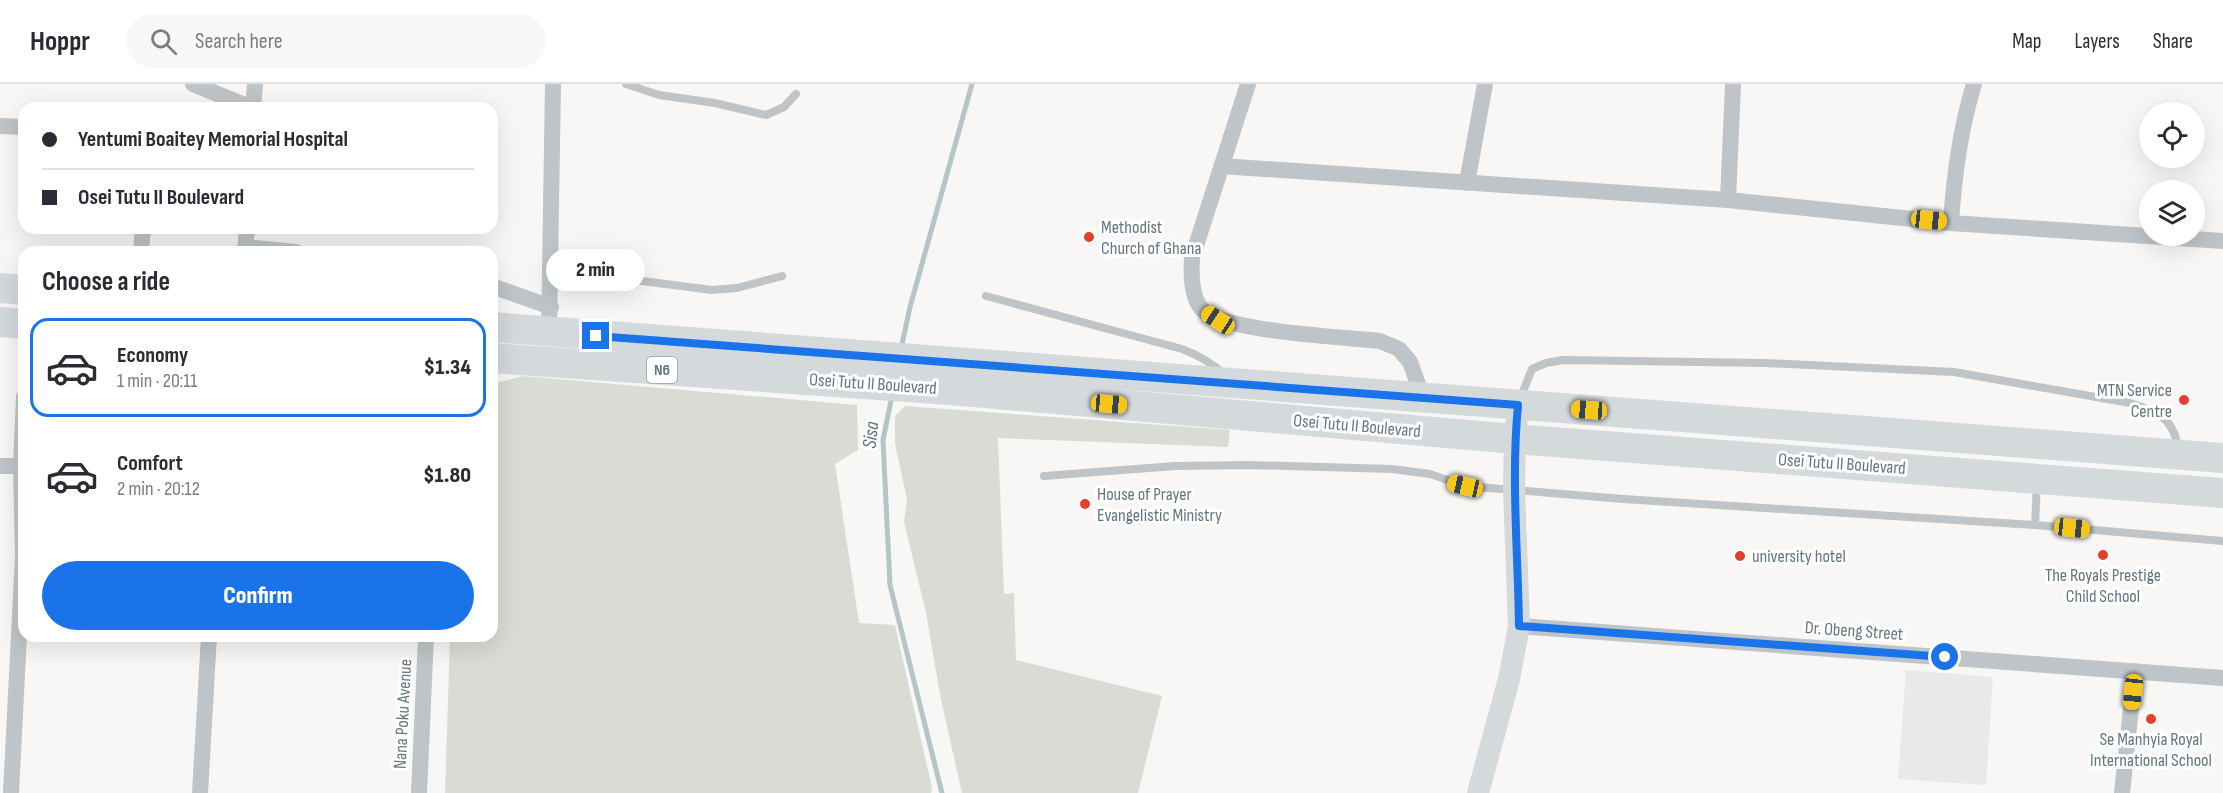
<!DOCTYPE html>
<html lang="en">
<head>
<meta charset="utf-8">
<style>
  :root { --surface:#fff; --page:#f7f7f7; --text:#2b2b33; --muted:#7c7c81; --line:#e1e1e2; --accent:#1a73e8 }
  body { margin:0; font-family:"Sofia Sans Condensed",sans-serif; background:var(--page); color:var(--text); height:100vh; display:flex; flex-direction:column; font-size:22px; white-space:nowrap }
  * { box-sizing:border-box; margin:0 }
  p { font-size:20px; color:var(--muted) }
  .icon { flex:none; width:33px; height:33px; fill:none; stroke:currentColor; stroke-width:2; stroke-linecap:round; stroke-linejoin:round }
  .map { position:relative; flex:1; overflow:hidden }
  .details { position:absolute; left:18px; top:162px; width:480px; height:396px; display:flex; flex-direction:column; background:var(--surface); border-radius:18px; box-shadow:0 6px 24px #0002 }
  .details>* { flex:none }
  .guide { position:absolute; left:18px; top:18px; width:480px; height:132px; border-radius:18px; box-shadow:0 6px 24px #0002; display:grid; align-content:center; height:132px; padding:0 24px; background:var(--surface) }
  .tools { position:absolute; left:2139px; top:18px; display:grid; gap:12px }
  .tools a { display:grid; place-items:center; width:66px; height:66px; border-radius:50%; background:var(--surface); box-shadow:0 6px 24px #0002; font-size:30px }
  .end { position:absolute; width:27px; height:27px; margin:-14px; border:8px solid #1a73e8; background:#fff; box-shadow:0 0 0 3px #fff }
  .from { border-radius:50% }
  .bubble { position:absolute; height:42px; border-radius:21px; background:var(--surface); box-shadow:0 6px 24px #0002; font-size:20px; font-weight:800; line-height:42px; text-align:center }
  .car { position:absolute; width:18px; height:36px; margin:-18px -9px; border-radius:8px; box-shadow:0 0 4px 2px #0007; background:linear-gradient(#f5c518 24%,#345 0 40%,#f5c518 0 76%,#345 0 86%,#f5c518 0) }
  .guide b { display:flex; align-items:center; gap:21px; height:57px; font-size:22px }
  .guide b+b { border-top:2px solid var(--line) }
  .guide i { width:15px; height:15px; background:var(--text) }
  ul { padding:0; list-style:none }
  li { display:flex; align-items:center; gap:18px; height:99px; margin:0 12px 9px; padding:0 12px; border:3px solid transparent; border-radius:18px }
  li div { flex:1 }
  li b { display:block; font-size:22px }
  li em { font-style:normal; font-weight:800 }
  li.current { border-color:var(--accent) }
  li>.icon { width:54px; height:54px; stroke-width:1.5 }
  h2 { padding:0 24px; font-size:27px; line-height:72px }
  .action { display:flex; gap:12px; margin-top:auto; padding:12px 24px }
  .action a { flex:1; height:69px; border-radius:36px; background:var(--accent); color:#fff; font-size:24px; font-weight:800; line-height:69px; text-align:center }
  header { display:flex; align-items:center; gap:36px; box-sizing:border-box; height:84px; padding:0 30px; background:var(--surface); border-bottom:2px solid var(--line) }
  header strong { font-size:28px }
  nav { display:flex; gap:33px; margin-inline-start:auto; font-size:21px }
  .search { width:420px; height:54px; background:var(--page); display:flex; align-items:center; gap:15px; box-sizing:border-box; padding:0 21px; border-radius:33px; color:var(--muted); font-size:22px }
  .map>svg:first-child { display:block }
  .built { fill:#e8e9e8 }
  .green { fill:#d8dcd4 }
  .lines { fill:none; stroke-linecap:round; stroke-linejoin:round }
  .stream { stroke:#b5c4c6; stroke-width:5 }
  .lane { stroke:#bec4c7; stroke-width:8 }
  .street { stroke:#bec4c7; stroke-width:16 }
  .secondary { stroke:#d4d9db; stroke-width:22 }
  .highway { stroke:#d4d9db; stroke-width:30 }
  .route { stroke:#1a73e8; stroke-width:8 }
  .poi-dot { fill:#e1412b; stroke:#fff; stroke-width:2 }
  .labels { text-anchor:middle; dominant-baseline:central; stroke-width:6; stroke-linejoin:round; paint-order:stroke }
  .shield { fill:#fff; stroke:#929fa5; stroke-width:1.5 }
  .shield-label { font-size:16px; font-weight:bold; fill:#63767f }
  .poi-label { font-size:18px; fill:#63767f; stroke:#fff; text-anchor:start }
  .street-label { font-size:18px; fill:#63767f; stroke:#fff }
  .water-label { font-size:20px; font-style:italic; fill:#5e767a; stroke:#fff }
</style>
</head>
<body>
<header>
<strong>Hoppr</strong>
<div class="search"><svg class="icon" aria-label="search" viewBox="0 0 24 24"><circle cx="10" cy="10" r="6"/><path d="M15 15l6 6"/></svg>Search here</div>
<nav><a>Map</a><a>Layers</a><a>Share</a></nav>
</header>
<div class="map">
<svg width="2223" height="709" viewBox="0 0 2223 709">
  <rect width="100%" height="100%" fill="#f8f7f5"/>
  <path class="built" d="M 1906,586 L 1993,593 L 1986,701 L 1898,695 Z"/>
  <path class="green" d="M 523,292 L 857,321 L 858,366 L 835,380 L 859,539 L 895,541 L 932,704 L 931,709 L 445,709 L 450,552 L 492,552 L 492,300 Z
    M 905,322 L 1230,346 L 1228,363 L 998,354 L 1004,510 L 1014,509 L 1016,576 L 1162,612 L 1138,709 L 962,709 L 941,616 L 926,529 L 904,438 L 907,415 L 895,360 L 895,332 Z"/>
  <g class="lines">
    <path class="stream" d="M 901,265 L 910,223 L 972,0
      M 892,312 L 883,356 L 890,501 L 942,709"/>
    <path class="lane" d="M 626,0 L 659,11 L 715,19 L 766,31 L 784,23 L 796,10
      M 551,201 L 592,195 L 619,194 L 712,206 L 737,204 L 782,192
      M 986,212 L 1182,265 C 1198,271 1212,279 1225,291
      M 1520,315 L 1532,285 L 1546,279 L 1563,276 L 1765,279 L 1954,288 L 2130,319 C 2158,328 2173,333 2178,364
      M 1044,392 L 1175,382 L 1249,381 L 1392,385 L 1430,390 L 1465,402 L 1623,415 L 2035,441 L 2223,457
      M 2035,441 L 2037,399"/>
    <path class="street" d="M 193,0 L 252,24
      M 1248,0 L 1192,174 C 1191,189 1191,210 1200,223 C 1217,248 1347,253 1380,257 L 1399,265 L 1410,278 L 1423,314
      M 253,24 L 255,0
      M 0,42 L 24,43
      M 1221,82 L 1728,116 L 1951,139 L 2223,157
      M 1467,99 L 1485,0
      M 1728,116 L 1733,0
      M 1951,139 C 1954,91 1960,46 1974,0
      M 245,163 L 296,168
      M 141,168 L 143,144
      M 245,168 L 247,144
      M 492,202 L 551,223
      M 549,248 L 553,0
      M 0,382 L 21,382
      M 1519,542 L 2223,594
      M 11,709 L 23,472 L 21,382 L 24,313
      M 200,709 L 209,552
      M 419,709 L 426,552
      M 2122,709 L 2135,587"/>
    <path class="secondary" d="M 1478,709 L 1509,595 L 1519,542 L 1514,405 L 1515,355 L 1518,321"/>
    <path class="highway" d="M 0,204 L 24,206
      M 0,238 L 24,240
      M 492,243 L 2223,374
      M 492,274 L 950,306 L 1515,355 L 2223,409"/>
  </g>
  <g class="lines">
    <path class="route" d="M 596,252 L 1518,321 C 1511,395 1518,468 1519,542 L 1945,573"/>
  </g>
  <g class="poi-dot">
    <circle cx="1089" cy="153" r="6"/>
    <circle cx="2184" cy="316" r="6"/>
    <circle cx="1085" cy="420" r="6"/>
    <circle cx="2103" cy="471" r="6"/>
    <circle cx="1740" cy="472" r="6"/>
    <circle cx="2151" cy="635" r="6"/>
  </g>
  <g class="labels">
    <rect class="shield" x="647" y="273" width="30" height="26" rx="4.5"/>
    <g class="shield-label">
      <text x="662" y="286">N6</text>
    </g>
    <g class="poi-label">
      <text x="1101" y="143">Methodist<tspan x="1101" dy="21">Church of Ghana</tspan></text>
      <text x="2172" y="306" text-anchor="end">MTN Service<tspan x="2172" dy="21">Centre</tspan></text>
      <text x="1097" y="410">House of Prayer<tspan x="1097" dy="21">Evangelistic Ministry</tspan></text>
      <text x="1752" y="472">university hotel</text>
      <text x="2103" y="491" text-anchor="middle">The Royals Prestige<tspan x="2103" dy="21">Child School</tspan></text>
      <text x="2151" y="655" text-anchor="middle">Se Manhyia Royal<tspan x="2151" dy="21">International School</tspan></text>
    </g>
    <g class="street-label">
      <text transform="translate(873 300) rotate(4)">Osei Tutu II Boulevard</text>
      <text transform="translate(1357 342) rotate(5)">Osei Tutu II Boulevard</text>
      <text transform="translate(1842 380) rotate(4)">Osei Tutu II Boulevard</text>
      <text transform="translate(1854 547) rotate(4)">Dr. Obeng Street</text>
      <text transform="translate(403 630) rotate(-87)">Nana Poku Avenue</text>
    </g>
    <g class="water-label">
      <text transform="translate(871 351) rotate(-84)">Sisa</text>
    </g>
  </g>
</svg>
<div class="tools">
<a><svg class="icon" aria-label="locate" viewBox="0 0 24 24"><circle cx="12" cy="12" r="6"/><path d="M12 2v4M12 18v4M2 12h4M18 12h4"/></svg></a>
<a><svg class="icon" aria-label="layers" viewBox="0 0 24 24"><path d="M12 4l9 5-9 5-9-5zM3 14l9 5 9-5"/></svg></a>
</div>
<i class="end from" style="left:1945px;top:573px"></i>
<i class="end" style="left:596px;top:252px"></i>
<div class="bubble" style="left:546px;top:165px;width:99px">2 min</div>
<i class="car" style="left:1929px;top:136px;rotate:96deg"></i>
<i class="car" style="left:1218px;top:236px;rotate:303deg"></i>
<i class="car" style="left:1109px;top:320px;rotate:95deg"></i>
<i class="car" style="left:1589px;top:326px;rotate:274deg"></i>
<i class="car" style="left:1465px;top:402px;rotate:283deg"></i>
<i class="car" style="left:2072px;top:444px;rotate:96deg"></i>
<i class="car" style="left:2133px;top:608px;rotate:186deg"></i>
<div class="guide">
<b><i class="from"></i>Yentumi Boaitey Memorial Hospital</b>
<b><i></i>Osei Tutu II Boulevard</b>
</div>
<section class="details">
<h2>Choose a ride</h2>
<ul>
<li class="current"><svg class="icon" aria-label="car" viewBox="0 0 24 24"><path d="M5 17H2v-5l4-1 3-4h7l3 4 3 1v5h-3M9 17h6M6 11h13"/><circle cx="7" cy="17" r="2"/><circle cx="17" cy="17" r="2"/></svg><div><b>Economy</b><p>1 min · 20:11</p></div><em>$1.34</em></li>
<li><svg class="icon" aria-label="car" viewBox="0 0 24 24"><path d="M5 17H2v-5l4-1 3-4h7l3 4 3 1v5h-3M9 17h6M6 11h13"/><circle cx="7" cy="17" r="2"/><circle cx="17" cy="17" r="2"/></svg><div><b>Comfort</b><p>2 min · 20:12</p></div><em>$1.80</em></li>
</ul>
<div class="action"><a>Confirm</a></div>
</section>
</div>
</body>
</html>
